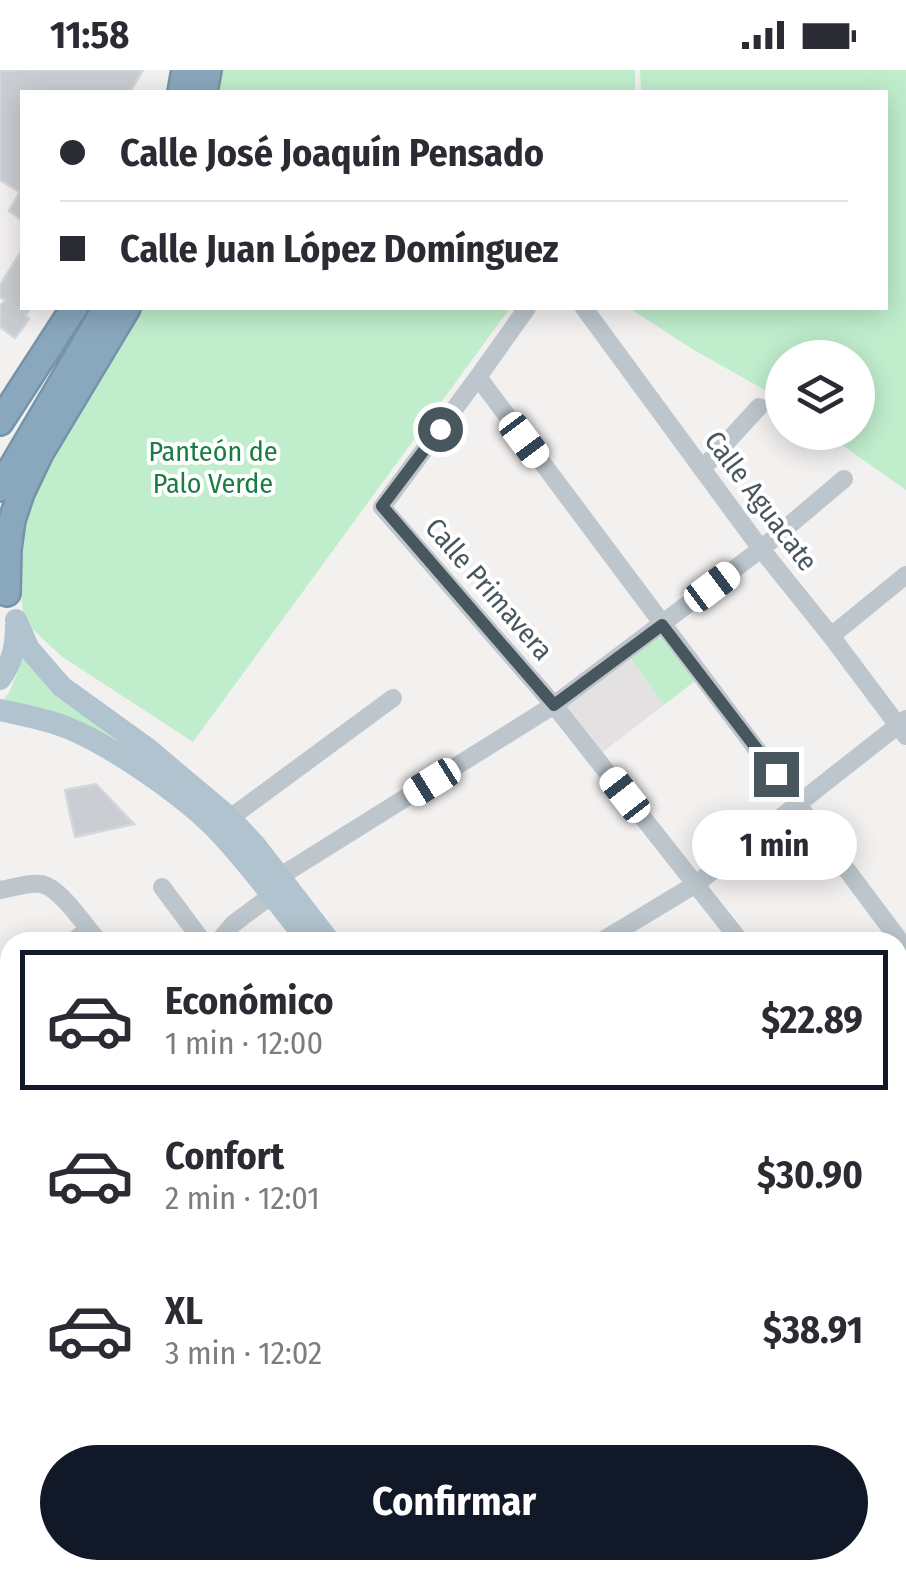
<!DOCTYPE html>
<html lang="es">
<head>
<meta charset="utf-8">
<style>
  :root { --surface:#fff; --page:#f2f2f3; --text:#2b2b33; --muted:#7c7c81; --line:#e1e1e2; --accent:#111827 }
  body { margin:0; font-family:"Fira Sans Condensed",sans-serif; background:var(--page); color:var(--text); height:100vh; display:flex; flex-direction:column; font-size:38px; white-space:nowrap }
  * { box-sizing:border-box; margin:0 }
  p { font-size:32px; color:var(--muted) }
  .icon { flex:none; width:55px; height:55px; fill:none; stroke:currentColor; stroke-width:2; stroke-linecap:round; stroke-linejoin:round }
  .map { position:relative; flex:1; overflow:hidden }
  .details { position:absolute; left:0px; top:862px; width:908px; height:648px; display:flex; flex-direction:column; background:var(--surface); border-radius:30px 30px 0 0; box-shadow:0 5px 25px #0003 }
  .details>* { flex:none }
  .guide { position:absolute; left:20px; top:20px; width:868px; height:220px; border-radius:0px; box-shadow:0 5px 25px #0003; display:grid; align-content:center; height:220px; padding:0 40px; background:var(--surface) }
  .fabs { position:absolute; left:765px; top:270px; display:grid; gap:20px }
  .fabs a { display:grid; place-items:center; width:110px; height:110px; border-radius:50%; background:var(--surface); box-shadow:0 5px 25px #0003; font-size:50px }
  .end { position:absolute; width:45px; height:45px; margin:-22px; border:12px solid #48565d; background:#fff; box-shadow:0 0 0 5px #fff }
  .from { border-radius:50% }
  .bubble { position:absolute; height:70px; border-radius:35px; background:var(--surface); box-shadow:0 5px 25px #0003; font-size:32px; font-weight:700; line-height:70px; text-align:center }
  .car { position:absolute; width:30px; height:60px; margin:-30px -15px; border-radius:12px; box-shadow:0 0 8px 2px #0007; background:linear-gradient(#fff 24%,#345 0 40%,#fff 0 76%,#345 0 86%,#fff 0) }
  .guide b { display:flex; align-items:center; gap:35px; height:95px; font-size:38px }
  .guide b+b { border-top:2px solid var(--line) }
  .guide i { width:25px; height:25px; background:var(--text) }
  ul { padding:18px 0 0; list-style:none }
  li { display:flex; align-items:center; gap:30px; height:140px; margin:0 20px 15px; padding:0 20px; border:5px solid transparent; border-radius:0px }
  li div { flex:1 }
  li b { display:block; font-size:38px }
  li em { font-style:normal; font-weight:700 }
  li.current { border-color:var(--accent) }
  li>.icon { width:90px; height:90px; stroke-width:1.5 }
  .primary-button { display:flex; gap:20px; margin-top:auto; padding:20px 40px }
  .primary-button a { flex:1; height:115px; border-radius:60px; background:var(--accent); color:#fff; font-size:40px; font-weight:700; line-height:115px; text-align:center }
  .status { display:flex; justify-content:space-between; align-items:center; height:70px; padding:0 50px; background:var(--surface); direction:ltr }
  .status svg { height:28px; fill:currentColor }
  .map>svg:first-child { display:block }
  .education { fill:#e4e1e2 }
  .green { fill:#c0eecd }
  .building { fill:#caced3; stroke:#d4d7db; stroke-width:2.5 }
  .lines { fill:none; stroke-linecap:round; stroke-linejoin:round }
  .highway-casing { stroke:#7593a9; stroke-width:30 }
  .minor { stroke:#bcc6cc; stroke-width:18 }
  .major { stroke:#b1c3ce; stroke-width:22 }
  .highway { stroke:#89a8bd; stroke-width:25 }
  .route { stroke:#48565d; stroke-width:12 }
  .labels { text-anchor:middle; dominant-baseline:central; stroke-width:8; stroke-linejoin:round; paint-order:stroke }
  .park-label { font-size:28px; fill:#1a7e42; stroke:#fff }
  .street-label { font-size:28px; fill:#48565d; stroke:#fff }
</style>
</head>
<body>
<div class="status"><b>11:58</b><svg viewBox="0 0 49 12"><path d="M0 12V9h3v3zM5 12V6h3v6zM10 12V3h3v9zM15 12V0h3v12zM26 1h20v11H26zM47 4h2v5h-2z"/></svg></div>
<div class="map">
<svg width="906" height="1509" viewBox="0 0 906 1509">
  <rect width="100%" height="100%" fill="#f3f0f0"/>
  <path class="education" d="M 624,579 L 664,635 L 595,688 L 551,632 Z"/>
  <path class="green" d="M 218,0 L 635,0 L 635,22 L 215,22 Z
    M 640,0 L 906,0 L 906,420 L 825,363 L 858,362 L 858,288 L 782,288 L 782,333 L 763,319 L 694,280 L 629,238 L 885,238 L 885,22 L 641,22 Z
    M 142,238 L 510,238 L 193,672 L 61,586 L 25,552 L 22,536 L 19,503 L 21,445 L 45,388 Z
    M 654,557 L 695,611 L 664,635 L 624,579 Z
    M 23,589 L 56,627 L 96,654 L 192,729 L 0,634 L 9,623 Z"/>
  <path class="building" d="M 0,0 L 143,0 L 130,22 L 22,22 L 22,150 L 9,141 L 20,122 L 0,110 Z
    M 22,180 L 22,238 L 31,238 L 25,246 L 29,249 L 15,268 L 0,257 L 0,236 L 5,230 L 0,227 L 0,215 Z
    M 96,714 L 134,754 L 75,767 L 65,720 Z"/>
  <g class="lines">
    <defs>
      <path id="highway" d="M 181,22 L 185,0
        M 204,22 L 208,0
        M 0,352 L 74,238
        M 0,418 L 106,238
        M 7,523 L 8,479 L 12,450 L 21,423 L 40,383 L 127,238"/>
    </defs>
    <use href="#highway" class="highway-casing"/>
    <path class="minor" d="M 527,238 L 478,307 L 382,437 L 554,635 L 741,872
      M 584,238 L 761,479 L 831,566 L 906,666
      M 478,307 L 906,879
      M 702,399 L 759,337
      M 831,566 L 906,505
      M 230,748 L 393,628
      M 279,807 L 554,635 L 761,479 L 844,409
      M 162,817 L 203,872
      M 0,820 C 13,818 28,812 41,814 C 60,817 86,857 99,872
      M 71,872 L 88,860
      M 218,872 L 233,854 L 272,825
      M 600,872 L 696,814 L 906,649
      M 0,1020 L 10,1024
      M 0,1097 L 10,1094
      M 898,1107 L 906,1123
      M 0,1130 L 10,1155
      M 898,1198 L 906,1195
      M 0,1249 L 10,1247
      M 898,1279 L 906,1276
      M 898,1380 L 906,1367
      M 94,1500 L 96,1509
      M 295,1500 L 297,1509
      M 379,1509 L 413,1500
      M 790,1509 L 801,1500"/>
    <path class="major" d="M 16,550 L 29,579 L 62,617 L 148,679 L 230,748 L 255,775 L 330,872
      M 0,609 C 12,593 16,577 16,556
      M 0,640 C 23,645 46,649 68,658 C 112,676 181,724 215,758 C 249,793 278,834 309,872
      M 707,1500 L 711,1509
      M 728,1500 L 732,1509"/>
    <use href="#highway" class="highway"/>
  </g>
  <g class="lines">
    <path class="route" d="M 440,359 L 382,436 L 554,635 L 662,555 L 776,704"/>
  </g>
  <g class="labels">
    <g class="park-label">
      <text x="213" y="381">Panteón de<tspan x="213" dy="32">Palo Verde</tspan></text>
    </g>
    <g class="street-label">
      <text transform="translate(761 431) rotate(53)">Calle Aguacate</text>
      <text transform="translate(489 519) rotate(49)">Calle Primavera</text>
    </g>
  </g>
</svg>
<div class="fabs">
<a><svg class="icon" aria-label="layers" viewBox="0 0 24 24"><path d="M12 4l9 5-9 5-9-5zM3 14l9 5 9-5"/></svg></a>
</div>
<i class="end from" style="left:440px;top:359px"></i>
<i class="end" style="left:776px;top:704px"></i>
<div class="bubble" style="left:692px;top:740px;width:165px">1 min</div>
<i class="car" style="left:524px;top:370px;rotate:143deg"></i>
<i class="car" style="left:712px;top:517px;rotate:53deg"></i>
<i class="car" style="left:432px;top:712px;rotate:238deg"></i>
<i class="car" style="left:625px;top:725px;rotate:322deg"></i>
<div class="guide">
<b><i class="from"></i>Calle José Joaquín Pensado</b>
<b><i></i>Calle Juan López Domínguez</b>
</div>
<section class="details">
<ul>
<li class="current"><svg class="icon" aria-label="car" viewBox="0 0 24 24"><path d="M5 17H2v-5l4-1 3-4h7l3 4 3 1v5h-3M9 17h6M6 11h13"/><circle cx="7" cy="17" r="2"/><circle cx="17" cy="17" r="2"/></svg><div><b>Económico</b><p>1 min · 12:00</p></div><em>$22.89</em></li>
<li><svg class="icon" aria-label="car" viewBox="0 0 24 24"><path d="M5 17H2v-5l4-1 3-4h7l3 4 3 1v5h-3M9 17h6M6 11h13"/><circle cx="7" cy="17" r="2"/><circle cx="17" cy="17" r="2"/></svg><div><b>Confort</b><p>2 min · 12:01</p></div><em>$30.90</em></li>
<li><svg class="icon" aria-label="car" viewBox="0 0 24 24"><path d="M5 17H2v-5l4-1 3-4h7l3 4 3 1v5h-3M9 17h6M6 11h13"/><circle cx="7" cy="17" r="2"/><circle cx="17" cy="17" r="2"/></svg><div><b>XL</b><p>3 min · 12:02</p></div><em>$38.91</em></li>
</ul>
<div class="primary-button"><a>Confirmar</a></div>
</section>
</div>
</body>
</html>
